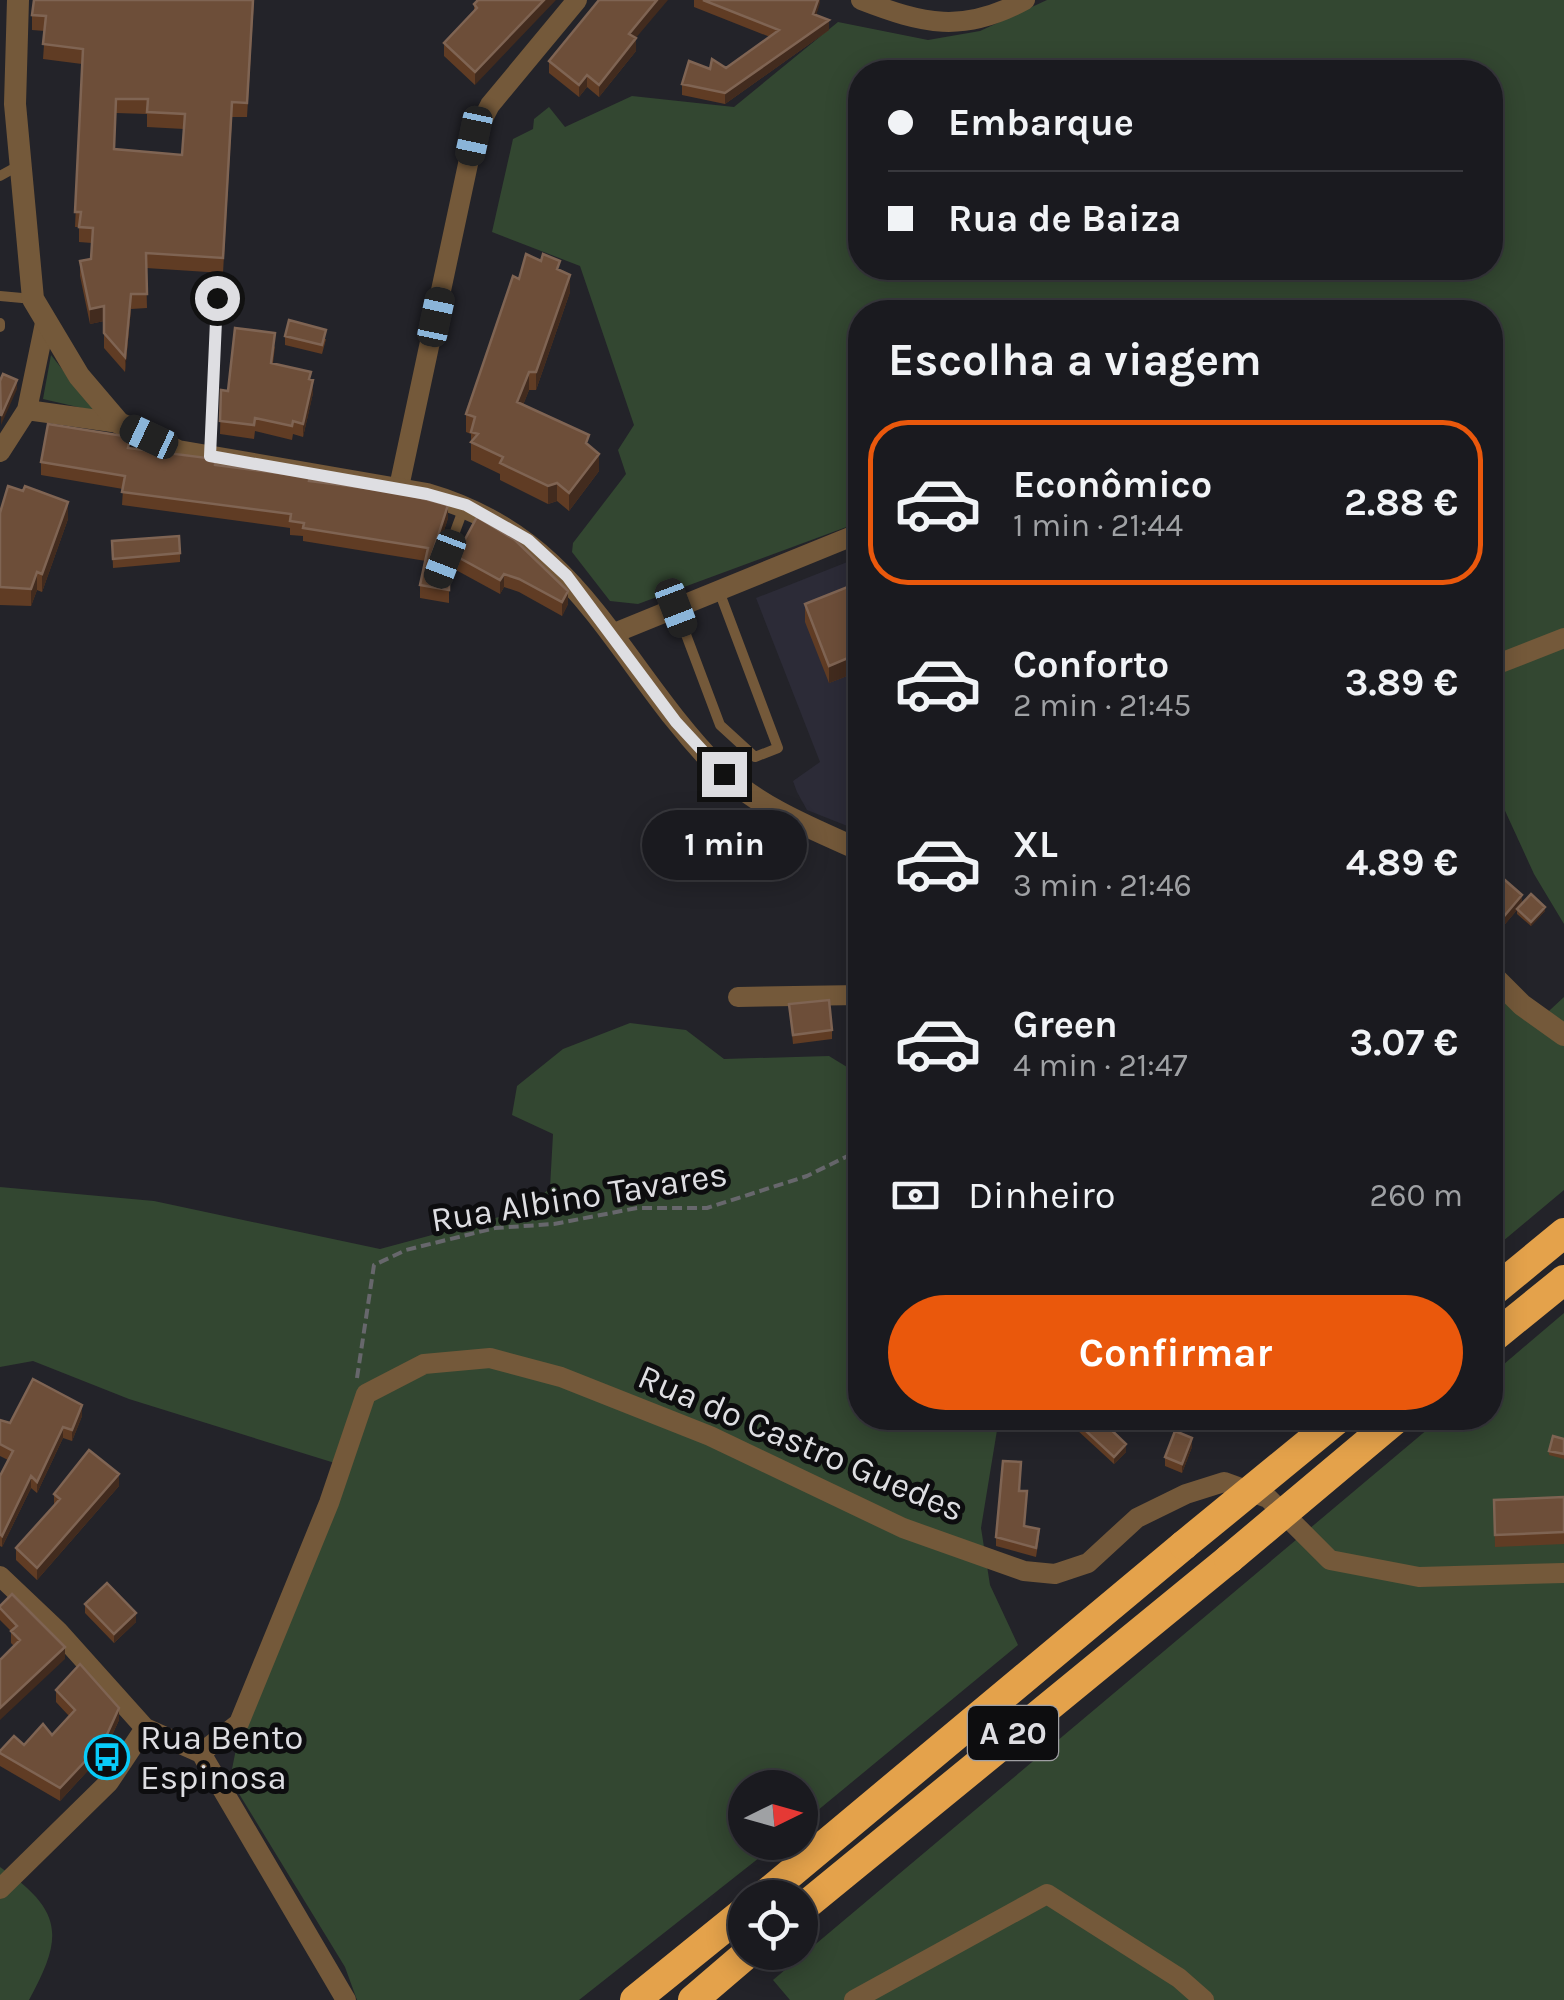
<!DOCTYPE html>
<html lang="pt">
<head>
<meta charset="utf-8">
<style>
  :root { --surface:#1a1a1f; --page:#232328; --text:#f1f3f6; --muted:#9fa1a4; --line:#38383d; --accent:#ea580c }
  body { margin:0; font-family:Karla,sans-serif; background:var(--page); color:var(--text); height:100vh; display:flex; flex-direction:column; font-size:38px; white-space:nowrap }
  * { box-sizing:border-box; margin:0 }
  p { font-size:32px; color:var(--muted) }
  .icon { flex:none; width:55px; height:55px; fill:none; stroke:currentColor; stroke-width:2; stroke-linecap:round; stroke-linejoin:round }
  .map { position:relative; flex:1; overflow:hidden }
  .details { position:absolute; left:848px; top:300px; width:655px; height:1130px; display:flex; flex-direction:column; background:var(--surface); border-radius:40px; box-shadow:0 5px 25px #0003,0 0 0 2px var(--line) }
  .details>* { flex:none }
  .hud { position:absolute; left:848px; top:60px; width:655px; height:220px; border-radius:40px; box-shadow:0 5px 25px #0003,0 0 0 2px var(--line); display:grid; align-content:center; height:220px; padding:0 40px; background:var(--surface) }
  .needle { width:65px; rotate:85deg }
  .buttons { position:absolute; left:728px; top:1770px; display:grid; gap:20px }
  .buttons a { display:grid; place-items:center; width:90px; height:90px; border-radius:50%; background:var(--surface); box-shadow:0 5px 25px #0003,0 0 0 2px var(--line); font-size:50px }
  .end { position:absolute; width:45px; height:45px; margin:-22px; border:12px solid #dedee2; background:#111; box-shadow:0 0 0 5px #111 }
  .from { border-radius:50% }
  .bubble { position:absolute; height:70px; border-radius:35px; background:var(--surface); box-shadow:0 5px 25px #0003,0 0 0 2px var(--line); font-size:32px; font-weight:700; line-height:70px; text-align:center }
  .car { position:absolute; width:30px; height:60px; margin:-30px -15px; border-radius:12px; box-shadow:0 0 8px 2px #0007; background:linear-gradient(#222 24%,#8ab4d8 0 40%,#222 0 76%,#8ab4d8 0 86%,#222 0) }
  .hud b { display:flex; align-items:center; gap:35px; height:95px; font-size:38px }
  .hud b+b { border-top:2px solid var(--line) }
  .hud i { width:25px; height:25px; background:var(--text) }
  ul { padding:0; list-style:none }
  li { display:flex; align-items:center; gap:30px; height:165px; margin:0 20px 15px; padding:0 20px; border:5px solid transparent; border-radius:40px }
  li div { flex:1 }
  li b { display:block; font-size:38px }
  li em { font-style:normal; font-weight:700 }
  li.selected { border-color:var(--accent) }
  li>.icon { width:90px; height:90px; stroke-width:1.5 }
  h2 { padding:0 40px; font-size:45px; line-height:120px }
  .pay { display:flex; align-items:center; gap:25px; height:110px; padding:0 40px; font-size:38px }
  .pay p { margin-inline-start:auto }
  .button { display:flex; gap:20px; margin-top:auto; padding:20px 40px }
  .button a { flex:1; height:115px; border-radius:60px; background:var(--accent); color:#fff; font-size:40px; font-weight:700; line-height:115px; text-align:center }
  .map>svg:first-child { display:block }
  .built { fill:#2c2b37 }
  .green { fill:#334731; fill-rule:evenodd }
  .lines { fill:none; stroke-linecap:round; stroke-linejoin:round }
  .path { stroke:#67676c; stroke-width:4; stroke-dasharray:10 5; stroke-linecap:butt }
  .service { stroke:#74593a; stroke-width:10 }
  .minor { stroke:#74593a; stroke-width:20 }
  .tertiary { stroke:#74593a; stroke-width:22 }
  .motorway { stroke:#e4a24b; stroke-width:30 }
  .motorway-bridge { stroke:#e4a24b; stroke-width:30 }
  .wall { fill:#603c24; fill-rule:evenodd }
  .shaded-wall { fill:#422b1e }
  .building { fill:#6d4e39; stroke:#7f6453; stroke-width:2.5; fill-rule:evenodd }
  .route { stroke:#dedee2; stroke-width:12 }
  .labels { text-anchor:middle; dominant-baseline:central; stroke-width:10; stroke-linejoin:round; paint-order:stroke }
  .shield { fill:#0d0d0f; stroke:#9f9fa3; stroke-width:2.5 }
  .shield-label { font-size:32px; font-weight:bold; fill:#dedee2 }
  .street-label { font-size:35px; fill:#dedee2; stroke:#0d0d0f }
  .poi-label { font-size:35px; fill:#dedee2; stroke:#0d0d0f; text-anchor:start }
</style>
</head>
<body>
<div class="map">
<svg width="1564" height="2000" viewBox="0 0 1564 2000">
  <rect width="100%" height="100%" fill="#232329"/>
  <path class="built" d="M 860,557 L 860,831 L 807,810 L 797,792 L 793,781 L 820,762 L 756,598 Z"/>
  <path class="green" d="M 1047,0 L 1564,0 L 1564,924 L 1534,874 L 1490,778 L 1490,312 L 860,312 L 860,522 L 638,604 L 610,601 L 572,552 L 573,543 L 626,474 L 618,450 L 634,425 L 580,266 L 492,232 L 513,139 L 533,129 L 534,119 L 549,107 L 565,127 L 632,96 L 734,107 L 838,22 L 928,40 L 980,31 ZM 860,72 L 1490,72 L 1490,268 L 860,268 Z
    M 51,355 L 95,411 L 43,399 Z
    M 1490,991 L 1536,1023 L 1564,997 L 1564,1190 L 1490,1252 Z
    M 630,1023 L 686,1030 L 724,1059 L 829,1056 L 860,1075 L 860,1418 L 999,1418 L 981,1528 L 990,1585 L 1018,1645 L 800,1825 L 800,1788 L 745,1788 L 745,1842 L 778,1843 L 579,2000 L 357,2000 L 345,1967 L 230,1779 L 238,1739 L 342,1493 L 338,1464 L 129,1399 L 33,1361 L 0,1367 L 0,1187 L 154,1201 L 380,1249 L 525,1210 L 550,1188 L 553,1134 L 512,1115 L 517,1086 L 563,1049 Z
    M 1564,1313 L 1564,2000 L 790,2000 L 773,1980 L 1441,1418 L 1490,1418 L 1490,1376 Z
    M 0,1867 C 62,1910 65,1935 29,2000 L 0,2000 Z"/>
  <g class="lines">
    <path class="path" d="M 357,1378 L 374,1265 L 406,1250 L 495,1228 L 554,1224 L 637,1208 L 707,1208 L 807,1176 L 860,1150"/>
    <path class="service" d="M 0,176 L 18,166
      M 0,296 L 33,299
      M 0,323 L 0,327
      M 210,456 L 217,298
      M 435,586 L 463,510
      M 676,608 L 720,725 L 755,757 L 778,748 L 719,591"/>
    <path class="minor" d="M 861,0 C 923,24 963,34 1025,0
      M 27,410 L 119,423
      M 0,452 L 27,410 L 45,323
      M 399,487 L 474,136 L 490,105 L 577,0
      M 612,634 L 860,533
      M 1490,667 L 1564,638
      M 738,997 L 860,995
      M 0,1576 L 58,1631 L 145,1728 L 201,1753 L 346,2000
      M 201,1753 L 239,1723 L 329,1503 L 366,1394 L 424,1364 L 490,1358 L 561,1377 L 710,1436 L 903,1528 L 1024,1571 L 1055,1574 L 1088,1563 L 1137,1518 L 1186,1494 L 1224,1482 L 1268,1498 L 1330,1560 L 1419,1577 L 1564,1573
      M 0,1889 L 109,1782 L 145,1728
      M 854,2000 L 1047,1894 L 1179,1978 L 1204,2000"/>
    <path class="tertiary" d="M 18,0 L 15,104 L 33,299 L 79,376 L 119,423 L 178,451 L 427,494 C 583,539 616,666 721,771 C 758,807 813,829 860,850
      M 1490,973 L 1522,1005 L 1564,1035"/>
    <path class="motorway" d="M 1490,1294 L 1564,1233
      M 1490,1340 L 1564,1280
      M 761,1898 L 1184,1545
      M 800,1910 L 1229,1559
      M 635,2000 L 745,1911
      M 693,2000 L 749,1952"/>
    <path class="motorway-bridge" d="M 1184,1545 L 1339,1418
      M 1229,1559 L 1397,1418"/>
  </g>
  <path class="wall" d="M 254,0 L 247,117 L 232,117 L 223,273 L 146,268 L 147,308 L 131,309 L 125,372 L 104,348 L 104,321 L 90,324 L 80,276 L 80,261 L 91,259 L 92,243 L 79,242 L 79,227 L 75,227 L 82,64 L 43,59 L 45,31 L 32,30 L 32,15 ZM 116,113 L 147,114 L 147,127 L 184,129 L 182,155 L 114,149 Z
    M 478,0 L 475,85 L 444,56 L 444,43 L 474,12 L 474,4 Z
    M 694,0 L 820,0 L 816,15 L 829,30 L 725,104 L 682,95 L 682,84 L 710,69 L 726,68 L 770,37 L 694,7 Z
    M 636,51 L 599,97 L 587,87 L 579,97 L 549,73 L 549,61 Z
    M 560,270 L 570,292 L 536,390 L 529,390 L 523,405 L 589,446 L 599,471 L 569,511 L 557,501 L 548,504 L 500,480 L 500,474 L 471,460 L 471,434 L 466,432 L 466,414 L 519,279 Z
    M 285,336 L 326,339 L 322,354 L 285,345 Z
    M 275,346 L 273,363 L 311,379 L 313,393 L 303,437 L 293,434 L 292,440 L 255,431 L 254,439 L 220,434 L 221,390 L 228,391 Z
    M 130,448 L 215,465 L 309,481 L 448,518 L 429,578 L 431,580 L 440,580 L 449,560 L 449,603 L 420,598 L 420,585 L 426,561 L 303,541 L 303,536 L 290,535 L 290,528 L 122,505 L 123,489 L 41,475 L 41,462 Z
    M 23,491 L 68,519 L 42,592 L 37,590 L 31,606 L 0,605 L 0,513 Z
    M 477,517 L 568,604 L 562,616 L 519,592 L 504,587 L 500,594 L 456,570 L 456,556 Z
    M 112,541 L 180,553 L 180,562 L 113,568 Z
    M 860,582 L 860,671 L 829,683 L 805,622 L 805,604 Z
    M 1490,867 L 1522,904 L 1545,911 L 1531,926 L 1517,914 L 1517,910 L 1500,930 L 1490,922 Z
    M 789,1004 L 832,1030 L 832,1039 L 793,1044 Z
    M 82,1416 L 72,1441 L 63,1438 L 37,1493 L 31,1488 L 2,1547 L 0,1546 L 0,1476 L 8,1460 L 0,1456 L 0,1420 L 10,1423 Z
    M 1021,1418 L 1099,1418 L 1126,1452 L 1114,1464 L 1064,1418 L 1022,1423 Z
    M 1564,1439 L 1564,1459 L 1549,1455 L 1549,1451 Z
    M 1192,1447 L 1182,1473 L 1165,1466 L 1165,1457 Z
    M 119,1486 L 37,1580 L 16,1560 L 16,1548 L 54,1505 L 54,1494 Z
    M 1020,1491 L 1025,1527 L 1039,1538 L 1036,1557 L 996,1546 L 996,1537 Z
    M 1564,1497 L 1564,1544 L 1495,1547 L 1494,1500 Z
    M 85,1604 L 136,1622 L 114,1643 L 85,1613 Z
    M 0,1606 L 65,1659 L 14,1646 L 11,1643 L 11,1631 L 0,1620 Z
    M 56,1690 L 119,1720 L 104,1753 L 60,1801 L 0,1766 L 0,1751 L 24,1745 L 52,1735 L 69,1716 L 56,1702 Z"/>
  <path class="shaded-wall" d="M 544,0 L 556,0 L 475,85 L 475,72 Z
    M 657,0 L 668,0 L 629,46 L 629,34 Z
    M 818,0 L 820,0 L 820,3 L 813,25 L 813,14 Z
    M 829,20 L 829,30 L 725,104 L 725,93 Z
    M 636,38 L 636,51 L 599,97 L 599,85 Z
    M 587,75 L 587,87 L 579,97 L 579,85 Z
    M 570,275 L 570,292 L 536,390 L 536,372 Z
    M 131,294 L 131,309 L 125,372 L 125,357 Z
    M 104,306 L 104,321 L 90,324 L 90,309 Z
    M 529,372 L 529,390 L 517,420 L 517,402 Z
    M 17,380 L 17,389 L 1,425 L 1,416 Z
    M 313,380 L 313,393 L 303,437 L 303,424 Z
    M 599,454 L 599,471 L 569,511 L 569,493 Z
    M 557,483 L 557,501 L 548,504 L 548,486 Z
    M 68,502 L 68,519 L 42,592 L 42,574 Z
    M 448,505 L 448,518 L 426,586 L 426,573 Z
    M 37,572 L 37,590 L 31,606 L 31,589 Z
    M 504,574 L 504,587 L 500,594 L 500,580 Z
    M 568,591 L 568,604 L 562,616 L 562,602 Z
    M 860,653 L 860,671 L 829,683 L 829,666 Z
    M 1522,895 L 1522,904 L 1500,930 L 1500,921 Z
    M 1545,907 L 1545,911 L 1531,926 L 1531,922 Z
    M 82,1405 L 82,1416 L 72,1441 L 72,1430 Z
    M 63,1427 L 63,1438 L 37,1493 L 37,1482 Z
    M 1192,1438 L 1192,1447 L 1182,1473 L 1182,1464 Z
    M 1126,1444 L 1126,1452 L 1114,1464 L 1114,1457 Z
    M 119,1474 L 119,1486 L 37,1580 L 37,1568 Z
    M 31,1476 L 31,1488 L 2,1547 L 2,1536 Z
    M 136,1613 L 136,1622 L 114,1643 L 114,1634 Z
    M 65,1647 L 65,1659 L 0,1720 L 0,1708 Z
    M 119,1708 L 119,1720 L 104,1753 L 60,1801 L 60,1788 Z"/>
  <path class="building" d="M 34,0 L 253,0 L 247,103 L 232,102 L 223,258 L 146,253 L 147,294 L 131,294 L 125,357 L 104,333 L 104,306 L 90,309 L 80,261 L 91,259 L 93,228 L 79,227 L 81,212 L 75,212 L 83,49 L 43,44 L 46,16 L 32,15 ZM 116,99 L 148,99 L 147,112 L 185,114 L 182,155 L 114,149 Z
    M 478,0 L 544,0 L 475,72 L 444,43 L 477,8 L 474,4 Z
    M 599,0 L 657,0 L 629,34 L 636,38 L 599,85 L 587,75 L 579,85 L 549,61 Z
    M 703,0 L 818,0 L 813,14 L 829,20 L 725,93 L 682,84 L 689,61 L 710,69 L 712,59 L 726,68 L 779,30 Z
    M 526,254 L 541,261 L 543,254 L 560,261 L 557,269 L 570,275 L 536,372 L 529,372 L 517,402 L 589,435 L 586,443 L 599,454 L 569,493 L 557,483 L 548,486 L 500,463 L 503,457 L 471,442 L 478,434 L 471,432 L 475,417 L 466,414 L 513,276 L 519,279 Z
    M 289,320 L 326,330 L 322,345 L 285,336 Z
    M 235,328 L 275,333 L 271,363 L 311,372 L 309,379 L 313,380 L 303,424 L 293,421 L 292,426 L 255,418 L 254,425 L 220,421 L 221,390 L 228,391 Z
    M 3,374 L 17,380 L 1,416 L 0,381 Z
    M 48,424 L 130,437 L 128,448 L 215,459 L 215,465 L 310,477 L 309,481 L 397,492 L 448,505 L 426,573 L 431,580 L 440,580 L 449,560 L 449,590 L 420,585 L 428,548 L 303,528 L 304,523 L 290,521 L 291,514 L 122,492 L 125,476 L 41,462 Z
    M 8,486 L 23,491 L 25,486 L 68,502 L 42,574 L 37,572 L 31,589 L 0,587 L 0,513 Z
    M 477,517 L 515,540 L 568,591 L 562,602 L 519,579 L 504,574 L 500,580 L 456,556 Z
    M 179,536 L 180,553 L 113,559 L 112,541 Z
    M 860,582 L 860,653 L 829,666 L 805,604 Z
    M 1490,867 L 1522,895 L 1500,921 L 1490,913 Z
    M 1531,894 L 1545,907 L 1531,922 L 1517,909 Z
    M 829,1000 L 832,1030 L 793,1035 L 789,1004 Z
    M 33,1379 L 82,1405 L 72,1430 L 63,1427 L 37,1482 L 31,1476 L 2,1536 L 0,1534 L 0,1476 L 13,1451 L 0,1444 L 0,1420 L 10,1423 Z
    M 1072,1418 L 1099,1418 L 1126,1444 L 1114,1457 Z
    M 1175,1431 L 1192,1438 L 1182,1464 L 1165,1457 Z
    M 1553,1436 L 1564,1439 L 1564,1454 L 1549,1451 Z
    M 89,1450 L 119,1474 L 37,1568 L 16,1548 L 60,1499 L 54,1494 Z
    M 1003,1461 L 1021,1462 L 1019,1491 L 1027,1491 L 1024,1526 L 1039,1529 L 1036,1548 L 996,1537 Z
    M 1564,1497 L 1564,1532 L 1495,1535 L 1494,1500 Z
    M 107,1583 L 136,1613 L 114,1634 L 85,1604 Z
    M 12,1594 L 65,1647 L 0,1708 L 0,1660 L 20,1640 L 11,1631 L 17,1626 L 0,1608 L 0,1606 Z
    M 80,1664 L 119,1708 L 104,1741 L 60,1788 L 0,1753 L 0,1751 L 14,1736 L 24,1745 L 43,1724 L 52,1735 L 75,1710 L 56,1690 Z"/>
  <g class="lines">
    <path class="route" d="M 217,298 L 210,456 L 427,494 L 466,505 L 528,540 L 567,576 L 676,722 L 724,774"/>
  </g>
  <defs>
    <symbol id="bus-ring" viewBox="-11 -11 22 22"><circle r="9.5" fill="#0d0d0f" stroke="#08cbf9" stroke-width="1.5"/><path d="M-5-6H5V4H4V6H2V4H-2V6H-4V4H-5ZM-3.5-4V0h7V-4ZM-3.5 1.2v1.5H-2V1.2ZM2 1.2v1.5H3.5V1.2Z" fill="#08cbf9"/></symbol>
  </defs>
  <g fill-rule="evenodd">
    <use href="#bus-ring" x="82" y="1732" width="50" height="50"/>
  </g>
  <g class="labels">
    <rect class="shield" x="968" y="1706" width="90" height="54" rx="8"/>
    <g class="shield-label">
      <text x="1013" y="1733">A 20</text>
    </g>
    <g class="street-label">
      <text transform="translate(579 1197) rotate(-9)">Rua Albino Tavares</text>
      <text transform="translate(801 1443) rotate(23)">Rua do Castro Guedes</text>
    </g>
    <g class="poi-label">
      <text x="140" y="1737">Rua Bento<tspan x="140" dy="40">Espinosa</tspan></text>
    </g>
  </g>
</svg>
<div class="buttons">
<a><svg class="needle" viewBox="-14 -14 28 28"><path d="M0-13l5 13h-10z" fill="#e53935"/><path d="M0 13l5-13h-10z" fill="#9fa1a4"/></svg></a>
<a><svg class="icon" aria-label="locate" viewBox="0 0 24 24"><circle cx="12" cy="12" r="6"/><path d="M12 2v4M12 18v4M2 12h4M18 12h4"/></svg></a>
</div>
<i class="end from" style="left:217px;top:298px"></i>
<i class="end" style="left:724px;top:774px"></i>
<div class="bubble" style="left:642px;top:810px;width:165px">1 min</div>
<i class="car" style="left:474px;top:136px;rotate:192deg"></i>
<i class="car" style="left:436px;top:317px;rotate:12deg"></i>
<i class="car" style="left:149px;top:437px;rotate:295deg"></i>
<i class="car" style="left:445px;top:559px;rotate:201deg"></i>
<i class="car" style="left:676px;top:608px;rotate:159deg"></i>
<div class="hud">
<b><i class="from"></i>Embarque</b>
<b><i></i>Rua de Baiza</b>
</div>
<section class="details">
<h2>Escolha a viagem</h2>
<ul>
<li class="selected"><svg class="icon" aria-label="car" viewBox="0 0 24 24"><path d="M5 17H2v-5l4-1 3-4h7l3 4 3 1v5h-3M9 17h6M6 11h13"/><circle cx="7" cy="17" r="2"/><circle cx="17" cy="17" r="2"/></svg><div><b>Econômico</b><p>1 min · 21:44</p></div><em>2.88 €</em></li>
<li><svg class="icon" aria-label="car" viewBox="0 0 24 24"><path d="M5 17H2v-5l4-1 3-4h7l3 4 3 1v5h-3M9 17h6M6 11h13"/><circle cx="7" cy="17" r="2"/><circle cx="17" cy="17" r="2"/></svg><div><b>Conforto</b><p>2 min · 21:45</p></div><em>3.89 €</em></li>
<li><svg class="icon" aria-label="car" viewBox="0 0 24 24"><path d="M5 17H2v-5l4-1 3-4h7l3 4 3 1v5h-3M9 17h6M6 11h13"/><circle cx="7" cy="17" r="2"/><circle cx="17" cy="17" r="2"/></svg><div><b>XL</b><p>3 min · 21:46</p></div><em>4.89 €</em></li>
<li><svg class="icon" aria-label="car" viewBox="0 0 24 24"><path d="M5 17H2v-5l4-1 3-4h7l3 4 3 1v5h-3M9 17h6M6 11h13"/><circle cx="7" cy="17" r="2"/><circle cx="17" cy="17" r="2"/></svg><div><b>Green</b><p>4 min · 21:47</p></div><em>3.07 €</em></li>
</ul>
<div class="pay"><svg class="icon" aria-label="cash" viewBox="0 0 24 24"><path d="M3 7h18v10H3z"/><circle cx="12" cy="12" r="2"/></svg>Dinheiro<p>260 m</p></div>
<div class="button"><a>Confirmar</a></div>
</section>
</div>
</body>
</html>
